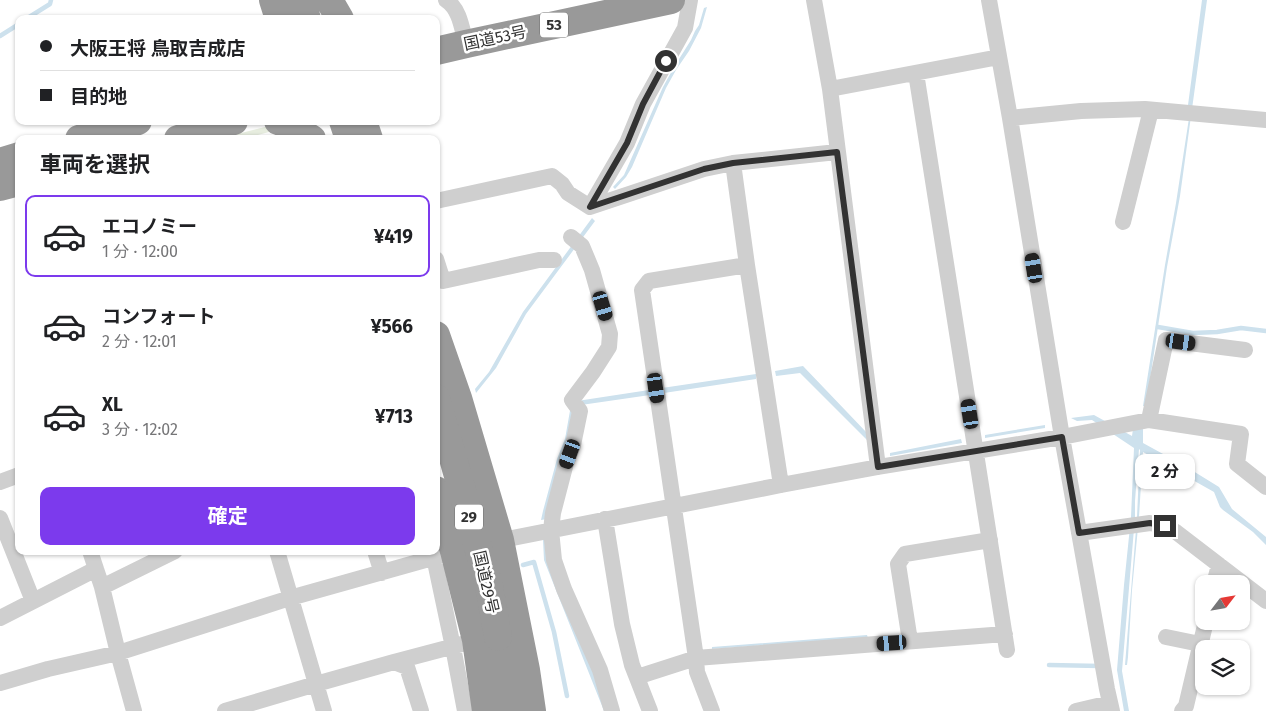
<!DOCTYPE html>
<html lang="ja">
<head>
<meta charset="utf-8">
<style>
  :root { --surface:#fff; --page:#f2f2f2; --text:#202124; --muted:#757577; --line:#e0e0e0; --accent:#7c3aed }
  body { margin:0; font-family:"Fira Sans","Noto Sans JP",sans-serif; background:var(--page); color:var(--text); height:100vh; display:flex; flex-direction:column; font-size:19px; white-space:nowrap }
  * { box-sizing:border-box; margin:0 }
  p { font-size:16px; color:var(--muted) }
  .icon { flex:none; width:28px; height:28px; fill:none; stroke:currentColor; stroke-width:2; stroke-linecap:round; stroke-linejoin:round }
  .map { position:relative; flex:1; overflow:hidden }
  .panel { position:absolute; left:15px; top:135px; width:425px; height:420px; display:flex; flex-direction:column; background:var(--surface); border-radius:10px; box-shadow:0 1px 4px #0004 }
  .panel>* { flex:none }
  .hud { position:absolute; left:15px; top:15px; width:425px; height:110px; border-radius:10px; box-shadow:0 1px 4px #0004; display:grid; align-content:center; height:110px; padding:0 25px; background:var(--surface) }
  .needle { width:32px; rotate:59deg }
  .fabs { position:absolute; left:1195px; top:575px; display:grid; gap:10px }
  .fabs a { display:grid; place-items:center; width:55px; height:55px; border-radius:10px; background:var(--surface); box-shadow:0 1px 4px #0004; font-size:25px }
  .end { position:absolute; width:22px; height:22px; margin:-11px; border:6px solid #323232; background:#fff; box-shadow:0 0 0 2px #fff }
  .from { border-radius:50% }
  .bubble { position:absolute; height:35px; border-radius:10px; background:var(--surface); box-shadow:0 1px 4px #0004; font-size:16px; font-weight:700; line-height:35px; text-align:center }
  .car { position:absolute; width:15px; height:30px; margin:-15px -8px; border-radius:6px; box-shadow:0 0 4px 1px #0007; background:linear-gradient(#222 24%,#8ab4d8 0 40%,#222 0 76%,#8ab4d8 0 86%,#222 0) }
  .hud b { display:flex; align-items:center; gap:18px; height:48px; font-size:19px }
  .hud b+b { border-top:1px solid var(--line) }
  .hud i { width:12px; height:12px; background:var(--text) }
  ul { padding:0; list-style:none }
  li { display:flex; align-items:center; gap:15px; height:82px; margin:0 10px 8px; padding:0 15px; border:2px solid transparent; border-radius:10px }
  li div { flex:1 }
  li b { display:block; font-size:19px }
  li em { font-style:normal; font-weight:700 }
  li.selected { border-color:var(--accent) }
  li>.icon { width:45px; height:45px; stroke-width:1.5 }
  h2 { padding:0 25px; font-size:22px; line-height:60px }
  .cta { display:flex; gap:10px; margin-top:auto; padding:10px 25px }
  .cta a { flex:1; height:58px; border-radius:10px; background:var(--accent); color:#fff; font-size:20px; font-weight:700; line-height:58px; text-align:center }
  .map>svg:first-child { display:block }
  .green { fill:#e8eee0 }
  .water { fill:#cde1ed }
  .lines { fill:none; stroke-linecap:round; stroke-linejoin:round }
  .stream { stroke:#cde1ed; stroke-width:4.5 }
  .street { stroke:#cfcfcf; stroke-width:16 }
  .highway { stroke:#999; stroke-width:28 }
  .highway-bridge { stroke:#999; stroke-width:28 }
  .route { stroke:#323232; stroke-width:6 }
  .labels { text-anchor:middle; dominant-baseline:central; stroke-width:5; stroke-linejoin:round; paint-order:stroke }
  .shield { fill:#fff; stroke:#707070; stroke-width:1 }
  .shield-label { font-size:15px; font-weight:bold; fill:#323232 }
  .street-label { font-size:16px; fill:#323232; stroke:#fff }
</style>
</head>
<body>
<div class="map">
<svg width="1266" height="711" viewBox="0 0 1266 711">
  <rect width="100%" height="100%" fill="#fff"/>
  <path class="green" d="M 265,127 L 268,127 L 269,132 L 242,139 L 217,139 Z"/>
  <path class="water" d="M 1202,0 L 1207,0 L 1180,196 L 1167,267 L 1146,406 L 1143,406 L 1165,265 L 1176,203 L 1189,118 L 1188,105 Z
    M 707,7 L 701,28 L 689,51 L 676,70 L 666,88 L 632,167 L 626,177 L 615,189 L 613,187 L 624,175 L 663,87 L 674,67 L 691,40 L 695,31 L 699,25 L 704,8 Z
    M 592,218 L 595,221 L 526,314 L 496,368 L 476,393 L 475,389 L 489,372 L 523,312 Z
    M 803,366 L 868,434 L 868,441 L 800,373 L 776,376 L 775,371 Z
    M 756,374 L 756,379 L 664,393 L 662,388 Z
    M 649,390 L 650,395 L 581,405 L 547,519 L 541,520 L 543,511 L 557,459 L 565,439 L 571,405 L 577,401 Z
    M 1094,415 L 1132,436 L 1133,429 L 1143,427 L 1143,443 L 1185,466 L 1219,487 L 1232,509 L 1266,537 L 1266,545 L 1253,532 L 1223,510 L 1220,507 L 1214,492 L 1143,452 L 1139,517 L 1132,590 L 1128,657 L 1127,665 L 1125,665 L 1137,517 L 1140,450 L 1139,449 L 1135,501 L 1135,517 L 1122,671 L 1129,711 L 1124,711 L 1117,670 L 1124,585 L 1131,517 L 1134,448 L 1092,420 L 1077,421 L 1071,418 Z
    M 1045,425 L 1045,428 L 985,438 L 985,435 Z
    M 961,439 L 962,443 L 890,456 L 890,453 Z
    M 549,539 L 610,711 L 604,711 L 544,560 L 543,540 Z
    M 867,635 L 868,638 L 712,649 L 712,647 Z"/>
  <g class="lines">
    <path class="stream" d="M 26,19 L 50,4 L 51,0
      M 0,36 L 19,24
      M 1158,327 L 1193,333 L 1217,332 L 1241,328 L 1266,331
      M 523,565 L 534,562 L 554,632 L 567,696
      M 1049,665 L 1100,666"/>
    <path class="street" d="M 446,0 C 460,9 462,29 466,44
      M 814,0 L 830,89 L 878,467
      M 989,0 L 1010,118 L 1062,437 L 1107,689 L 1112,711
      M 916,73 L 1007,650
      M 830,89 L 999,57
      M 1010,118 L 1081,111 L 1145,109 L 1266,120
      M 733,163 L 747,265 L 781,485
      M 436,201 L 552,176 L 562,184 L 568,193 L 590,207
      M 590,207 L 704,169 L 733,163 L 837,152
      M 590,207 L 627,143 L 643,104 L 685,28 L 690,0
      M 1123,222 L 1151,110
      M 571,237 L 582,246 L 592,270 L 610,334 L 609,347 L 593,372 L 572,400 L 580,411 L 573,445 L 566,463 L 553,513 L 551,530 L 554,560 L 564,589 L 600,670 L 612,711
      M 436,259 L 443,281 L 539,260 L 554,260
      M 747,265 L 649,281 L 642,290 L 696,658 L 1005,634
      M 1149,420 L 1166,340 L 1245,350
      M 0,482 L 19,475
      M 0,518 L 33,601
      M 605,519 L 622,624 L 632,665 L 650,711
      M 1079,533 L 1150,523 L 1165,526 L 1176,532 L 1266,601
      M 492,542 L 781,485 L 878,467 L 1062,437 L 1149,420 L 1241,434 L 1237,464 L 1266,487
      M 90,551 L 102,587 L 118,653 L 134,711
      M 277,551 L 324,711
      M 375,551 L 382,573
      M 434,557 L 453,647 L 465,711
      M 1214,584 L 1219,565
      M 102,587 L 175,551
      M 0,618 L 96,569
      M 1166,637 L 1200,644
      M 910,641 L 898,564 L 905,554 L 990,540
      M 394,662 L 462,644
      M 637,677 L 696,658 L 697,672 L 712,711
      M 0,683 L 48,669 L 118,653 L 290,598 L 461,550
      M 225,711 L 316,684 L 394,662 L 407,667 L 421,711
      M 1076,711 L 1110,703
      M 1182,711 L 1186,706 L 1206,621"/>
    <path class="highway" d="M 273,0 L 279,19
      M 301,0 L 307,19
      M 329,0 L 340,19
      M 436,51 L 466,44 L 671,0
      M 278,121 L 291,126 L 312,139
      M 343,121 L 349,139
      M 363,121 L 369,139
      M 79,139 L 138,121
      M 178,139 L 234,121
      M 0,162 L 19,156
      M 0,187 L 19,182
      M 436,335 L 458,398 L 500,540 L 526,670 L 532,711
      M 436,490 L 454,551 L 476,640 L 486,711
      M 498,637 L 507,684 L 510,711"/>
    <path class="highway-bridge" d="M 436,398 L 489,586 L 498,637"/>
  </g>
  <g class="lines">
    <path class="route" d="M 666,61 L 643,104 L 627,143 L 590,207 L 704,169 L 733,163 L 837,152 L 878,467 L 1062,437 L 1079,533 L 1150,523 L 1165,526"/>
  </g>
  <g class="labels">
    <g class="shield">
      <rect x="540" y="12.5" width="28" height="25" rx="4"/>
      <rect x="455" y="504.5" width="28" height="25" rx="4"/>
    </g>
    <g class="shield-label">
      <text x="554" y="25">53</text>
      <text x="469" y="517">29</text>
    </g>
    <g class="street-label">
      <text transform="translate(495 38) rotate(-12)">国道53号</text>
      <text transform="translate(486 582) rotate(77)">国道29号</text>
    </g>
  </g>
</svg>
<div class="fabs">
<a><svg class="needle" viewBox="-14 -14 28 28"><path d="M0-13l5 13h-10z" fill="#e53935"/><path d="M0 13l5-13h-10z" fill="#757577"/></svg></a>
<a><svg class="icon" aria-label="layers" viewBox="0 0 24 24"><path d="M12 4l9 5-9 5-9-5zM3 14l9 5 9-5"/></svg></a>
</div>
<i class="end from" style="left:666px;top:61px"></i>
<i class="end" style="left:1165px;top:526px"></i>
<div class="bubble" style="left:1135px;top:454px;width:60px">2 分</div>
<i class="car" style="left:1034px;top:268px;rotate:351deg"></i>
<i class="car" style="left:603px;top:306px;rotate:163deg"></i>
<i class="car" style="left:1181px;top:342px;rotate:98deg"></i>
<i class="car" style="left:656px;top:388px;rotate:172deg"></i>
<i class="car" style="left:970px;top:414px;rotate:351deg"></i>
<i class="car" style="left:570px;top:454px;rotate:200deg"></i>
<i class="car" style="left:892px;top:643px;rotate:266deg"></i>
<div class="hud">
<b><i class="from"></i>大阪王将 鳥取吉成店</b>
<b><i></i>目的地</b>
</div>
<section class="panel">
<h2>車両を選択</h2>
<ul>
<li class="selected"><svg class="icon" aria-label="car" viewBox="0 0 24 24"><path d="M5 17H2v-5l4-1 3-4h7l3 4 3 1v5h-3M9 17h6M6 11h13"/><circle cx="7" cy="17" r="2"/><circle cx="17" cy="17" r="2"/></svg><div><b>エコノミー</b><p>1 分 · 12:00</p></div><em>¥419</em></li>
<li><svg class="icon" aria-label="car" viewBox="0 0 24 24"><path d="M5 17H2v-5l4-1 3-4h7l3 4 3 1v5h-3M9 17h6M6 11h13"/><circle cx="7" cy="17" r="2"/><circle cx="17" cy="17" r="2"/></svg><div><b>コンフォート</b><p>2 分 · 12:01</p></div><em>¥566</em></li>
<li><svg class="icon" aria-label="car" viewBox="0 0 24 24"><path d="M5 17H2v-5l4-1 3-4h7l3 4 3 1v5h-3M9 17h6M6 11h13"/><circle cx="7" cy="17" r="2"/><circle cx="17" cy="17" r="2"/></svg><div><b>XL</b><p>3 分 · 12:02</p></div><em>¥713</em></li>
</ul>
<div class="cta"><a>確定</a></div>
</section>
</div>
</body>
</html>
